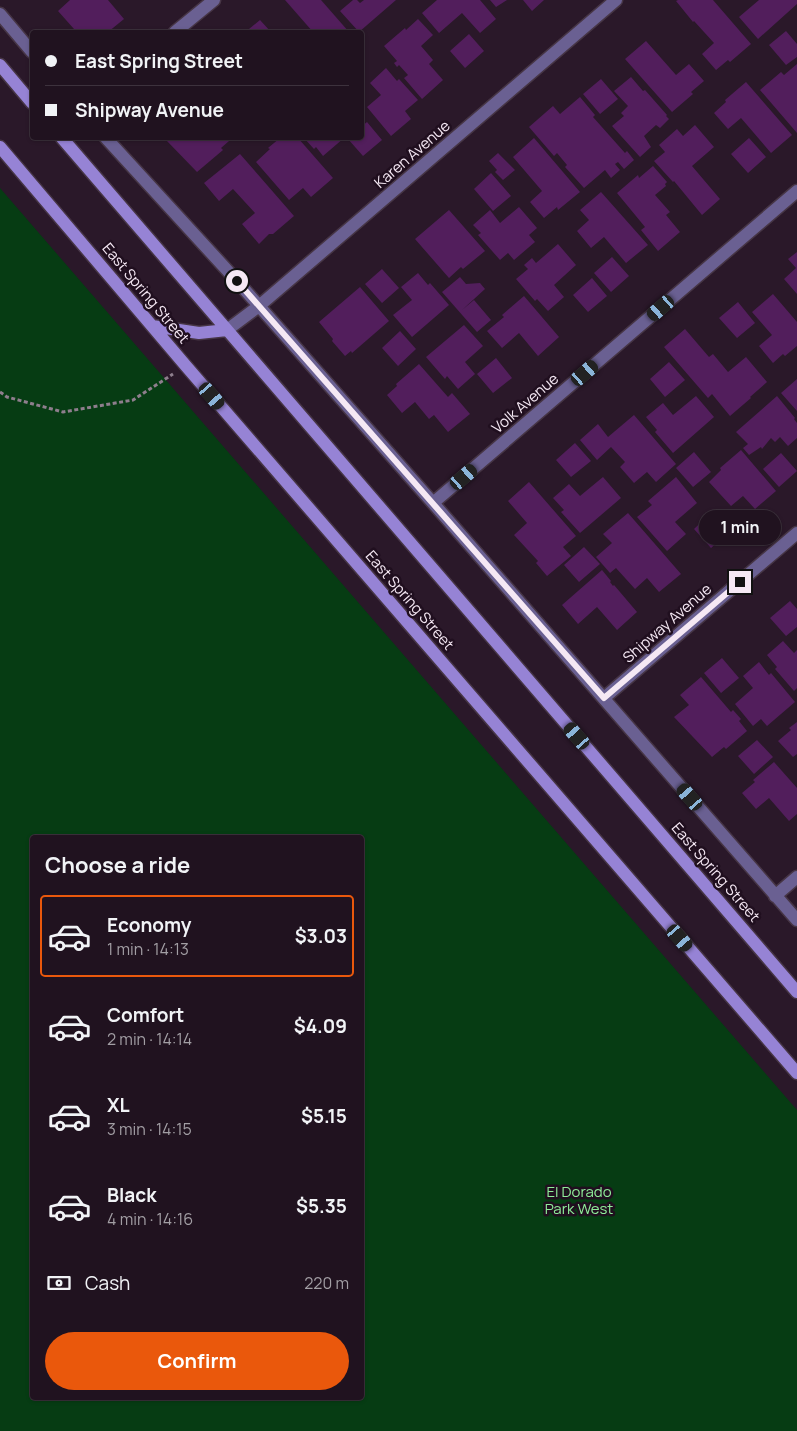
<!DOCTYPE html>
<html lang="en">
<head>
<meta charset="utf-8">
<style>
  :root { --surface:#20121f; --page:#2d202c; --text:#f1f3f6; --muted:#a29ea4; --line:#3d323d; --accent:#ea580c }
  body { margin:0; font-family:Manrope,sans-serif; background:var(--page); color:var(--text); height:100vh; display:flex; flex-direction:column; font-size:19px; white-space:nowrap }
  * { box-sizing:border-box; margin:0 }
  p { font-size:16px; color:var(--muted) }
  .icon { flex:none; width:28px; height:28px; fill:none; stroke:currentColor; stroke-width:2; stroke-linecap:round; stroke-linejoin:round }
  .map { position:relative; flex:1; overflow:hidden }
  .drawer { position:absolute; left:30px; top:835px; width:334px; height:565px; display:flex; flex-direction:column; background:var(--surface); border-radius:5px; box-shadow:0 1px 4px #0004,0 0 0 1px var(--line) }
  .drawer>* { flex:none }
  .banner { position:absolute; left:30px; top:30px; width:334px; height:110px; border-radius:5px; box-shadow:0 1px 4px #0004,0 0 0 1px var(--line); display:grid; align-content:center; height:110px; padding:0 15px; background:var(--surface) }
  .end { position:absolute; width:22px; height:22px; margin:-11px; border:6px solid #f5e8f4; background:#111; box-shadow:0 0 0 2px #111 }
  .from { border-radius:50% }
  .bubble { position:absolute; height:35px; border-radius:18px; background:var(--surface); box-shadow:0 1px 4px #0004,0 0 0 1px var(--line); font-size:16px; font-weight:700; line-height:35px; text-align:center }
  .car { position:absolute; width:15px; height:30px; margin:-15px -8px; border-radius:6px; box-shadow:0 0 4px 1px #0007; background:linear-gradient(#222 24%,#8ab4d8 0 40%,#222 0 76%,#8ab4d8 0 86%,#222 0) }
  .banner b { display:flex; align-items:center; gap:18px; height:48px; font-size:19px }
  .banner b+b { border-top:1px solid var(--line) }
  .banner i { width:12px; height:12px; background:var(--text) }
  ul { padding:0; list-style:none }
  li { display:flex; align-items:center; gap:15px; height:82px; margin:0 10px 8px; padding:0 5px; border:2px solid transparent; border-radius:5px }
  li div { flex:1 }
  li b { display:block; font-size:19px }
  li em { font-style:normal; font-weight:700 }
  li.current { border-color:var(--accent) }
  li>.icon { width:45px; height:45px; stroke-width:1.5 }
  h2 { padding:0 15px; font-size:22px; line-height:60px }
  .pay { display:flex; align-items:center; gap:12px; height:55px; padding:0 15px; font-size:19px }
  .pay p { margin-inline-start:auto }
  .button { display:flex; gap:10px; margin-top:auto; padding:10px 15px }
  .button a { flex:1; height:58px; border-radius:30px; background:var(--accent); color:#fff; font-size:20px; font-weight:700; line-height:58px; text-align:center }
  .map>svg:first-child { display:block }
  .green { fill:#063c13; fill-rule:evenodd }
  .building { fill:#521e5c }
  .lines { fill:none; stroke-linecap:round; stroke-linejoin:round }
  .minor-casing { stroke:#463545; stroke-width:15 }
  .secondary-casing { stroke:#463545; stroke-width:15 }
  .path { stroke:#8e7e8d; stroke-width:3; stroke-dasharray:4 2.5; stroke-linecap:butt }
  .minor { stroke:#6a6092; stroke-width:12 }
  .secondary { stroke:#9683d5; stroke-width:12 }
  .route { stroke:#f5e8f4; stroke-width:6 }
  .labels { text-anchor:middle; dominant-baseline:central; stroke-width:5; stroke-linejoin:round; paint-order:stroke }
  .street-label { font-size:15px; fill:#f5e8f4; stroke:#200f1f }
  .park-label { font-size:15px; fill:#8fed99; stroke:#200f1f }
</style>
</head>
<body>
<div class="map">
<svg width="797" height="1431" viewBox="0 0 797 1431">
  <rect width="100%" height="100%" fill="#2a1829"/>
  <path class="green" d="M 0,188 L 797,1110 L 797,1431 L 0,1431 ZM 32,838 L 361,838 L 361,1398 L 32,1398 Z"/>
  <path class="building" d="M 70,0 L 108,0 L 124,19 L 108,32 L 70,32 L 74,29 L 58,11 Z
    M 285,0 L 321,0 L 349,32 L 313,32 Z
    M 353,0 L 357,0 L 360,3 L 364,0 L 396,0 L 359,32 L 340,11 Z
    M 437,0 L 480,0 L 496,19 L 480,33 L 462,13 L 439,33 L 422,13 Z
    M 490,0 L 507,0 L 496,7 Z
    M 523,0 L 544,0 L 532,11 Z
    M 678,0 L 713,0 L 751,44 L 730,62 L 728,60 L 716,70 L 702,54 L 714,43 L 694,21 L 693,22 L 676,1 Z
    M 759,0 L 797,0 L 797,4 L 758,39 L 739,17 Z
    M 418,19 L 433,35 L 421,46 L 433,60 L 429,64 L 443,80 L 422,99 L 404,78 L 408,75 L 399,65 L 397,67 L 394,63 L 397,61 L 384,46 L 405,28 L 406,30 Z
    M 260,20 L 271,32 L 251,32 L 249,29 Z
    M 786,31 L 797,44 L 797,57 L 786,65 L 769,45 Z
    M 469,34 L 484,51 L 465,68 L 450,51 Z
    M 646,41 L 676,75 L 689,64 L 704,81 L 691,92 L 693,94 L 672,112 L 625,59 Z
    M 797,64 L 797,133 L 760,90 L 781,72 L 784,75 Z
    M 386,68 L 397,81 L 399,79 L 418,100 L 405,111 L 411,119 L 391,136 L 367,107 L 381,95 L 370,83 Z
    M 631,77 L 643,91 L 645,90 L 667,115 L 666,116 L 669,119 L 660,128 L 656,125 L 644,136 L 651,147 L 640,157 L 612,126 L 624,116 L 621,113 L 628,106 L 614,91 Z
    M 601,79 L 618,99 L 600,114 L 583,94 Z
    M 746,82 L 792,135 L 771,153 L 741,118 L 728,129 L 714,113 L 726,102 L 725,100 Z
    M 580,97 L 595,115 L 593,117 L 625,153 L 627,151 L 634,160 L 624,169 L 618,162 L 615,164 L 620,170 L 611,178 L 605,170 L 584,188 L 565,167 L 567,165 L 557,153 L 554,156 L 529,127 L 553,106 L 560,114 Z
    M 367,122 L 382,140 L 363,156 L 348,139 L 349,138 L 361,138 L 361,127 Z
    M 695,125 L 714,147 L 692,166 L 720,199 L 702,215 L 674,181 L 673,182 L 654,161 L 665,152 L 659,145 L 677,129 L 683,136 Z
    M 167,138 L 226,138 L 229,141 L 221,148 L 223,150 L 197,172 L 166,140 L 168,139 Z
    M 280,138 L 298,138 L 333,178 L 311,197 L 303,188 L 289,200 L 256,162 L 270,149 L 268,148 Z
    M 304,138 L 344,138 L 323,156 L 316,147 L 314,149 Z
    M 534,138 L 580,192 L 558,210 L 557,207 L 544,218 L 530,202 L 542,191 L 513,157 Z
    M 749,138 L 766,157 L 748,173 L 731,154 Z
    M 498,153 L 515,170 L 503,180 L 495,172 L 497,170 L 489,161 Z
    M 240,154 L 294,216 L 273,234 L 269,234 L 259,244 L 242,224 L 255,213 L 233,189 L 219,201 L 204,183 Z
    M 653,166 L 667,182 L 665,184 L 666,186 L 655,195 L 670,212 L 666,215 L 680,232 L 658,251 L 641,230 L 645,227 L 617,193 L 638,175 L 639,178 Z
    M 491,173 L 511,196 L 493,211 L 474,189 Z
    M 601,192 L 648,245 L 626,263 L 604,237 L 591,248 L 577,231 L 589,220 L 580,210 Z
    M 519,207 L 537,228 L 529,235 L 535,242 L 514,260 L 508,253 L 500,260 L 478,235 L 481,233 L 473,225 L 490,210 L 500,223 Z
    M 449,210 L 485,251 L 463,269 L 461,267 L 449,278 L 415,239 Z
    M 558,244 L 576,265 L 554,285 L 564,297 L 548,311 L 537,299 L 535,301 L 516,279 L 528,269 L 524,265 L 532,258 L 536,263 Z
    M 797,252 L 797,294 L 784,279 L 796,268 L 788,259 Z
    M 612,257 L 629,276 L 611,292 L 594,273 Z
    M 382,269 L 399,288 L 382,303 L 365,284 Z
    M 418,273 L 428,285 L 430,283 L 449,305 L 412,337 L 393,315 L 412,300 L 401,287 Z
    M 460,277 L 466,284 L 480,283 L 485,289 L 462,310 L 474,300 L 491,320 L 477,332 L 442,292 Z
    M 592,278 L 607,296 L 588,312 L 573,295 Z
    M 360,287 L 389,321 L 352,353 L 351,351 L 345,356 L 332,341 L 333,339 L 319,322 Z
    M 773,294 L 797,322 L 797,346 L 785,356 L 783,354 L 773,363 L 759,346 L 772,335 L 752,312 Z
    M 524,296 L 559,337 L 538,356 L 519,333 L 502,348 L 487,331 L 504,317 L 502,315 Z
    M 738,302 L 755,323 L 737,338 L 719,318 Z
    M 464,325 L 483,346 L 465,362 L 475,374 L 458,389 L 447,376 L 445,379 L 426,357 Z
    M 685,329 L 709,357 L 713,354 L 728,372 L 746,357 L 767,382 L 750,397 L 751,398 L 730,416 L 712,394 L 708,398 L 664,347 Z
    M 400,331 L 416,349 L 398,366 L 382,348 Z
    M 496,358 L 512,378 L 493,393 L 477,374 Z
    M 669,362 L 685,380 L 665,397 L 650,379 Z
    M 419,364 L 448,397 L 452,393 L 470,414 L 448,432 L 434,415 L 429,419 L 415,402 L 402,413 L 387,395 L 397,386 L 396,384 Z
    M 797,379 L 797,411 L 781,393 Z
    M 696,396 L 714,417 L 673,453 L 655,432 L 657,430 L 646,417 L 663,403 L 673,415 Z
    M 777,396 L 795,418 L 794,419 L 797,423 L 797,438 L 788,446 L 780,437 L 775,442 L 771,438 L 762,449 L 761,447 L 749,455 L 743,448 L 748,444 L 736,432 Z
    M 634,415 L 676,464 L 656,482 L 647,472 L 634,483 L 620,467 L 625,462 L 611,447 L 597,460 L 580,440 L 598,424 L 608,437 Z
    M 575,443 L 591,461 L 571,477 L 556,460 Z
    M 741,450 L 776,491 L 755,509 L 743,496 L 731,506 L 709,482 L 721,470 L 720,468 Z
    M 694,452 L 711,472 L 693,487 L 676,468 Z
    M 781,453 L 797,471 L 779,487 L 763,469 Z
    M 603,477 L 621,498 L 580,533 L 561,512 L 564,510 L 553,498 L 569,484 L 580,496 Z
    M 676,477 L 697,503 L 675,522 L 686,534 L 667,551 L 637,517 L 652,505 L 648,501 Z
    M 529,482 L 576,536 L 563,547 L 571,556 L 547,576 L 536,563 L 538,561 L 514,535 L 527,523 L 508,501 Z
    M 628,513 L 681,574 L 659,592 L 647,578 L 635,589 L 616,568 L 610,573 L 596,557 L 612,543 L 603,534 Z
    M 711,513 L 728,533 L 711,548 L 694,529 Z
    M 584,547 L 600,564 L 579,582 L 564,565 Z
    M 602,570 L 611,581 L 610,582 L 613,586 L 614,585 L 637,612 L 617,630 L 597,607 L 578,624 L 562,605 Z
    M 790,601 L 797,609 L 797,627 L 786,636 L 770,618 Z
    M 783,641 L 794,653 L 797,650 L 797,688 L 794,691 L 775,669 L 777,667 L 767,655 Z
    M 722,658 L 739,678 L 721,693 L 704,673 Z
    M 759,662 L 769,675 L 771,673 L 795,702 L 767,726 L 761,719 L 753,726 L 735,704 L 753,688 L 743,676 Z
    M 701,677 L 731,712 L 733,710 L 741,719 L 739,721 L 747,731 L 726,749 L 724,747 L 712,757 L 674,717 L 689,705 L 680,695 Z
    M 797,722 L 797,754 L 793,757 L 778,741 L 791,730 L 789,728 Z
    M 757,740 L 773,757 L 754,774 L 738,756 Z
    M 774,762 L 797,788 L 797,814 L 789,821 L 769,798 L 756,809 L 742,793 L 755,782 L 753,780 Z"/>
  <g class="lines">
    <defs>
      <path id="minor" d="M 0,14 L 32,52
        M 175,32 L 214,0
        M 106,138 L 237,281 L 433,503 L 797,920
        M 227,330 L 259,306 L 616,0
        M 433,503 L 797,191
        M 604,698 L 797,533
        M 775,896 L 797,877"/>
      <path id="secondary" d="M 0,65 L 32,103
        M 62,138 L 797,992
        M 0,147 L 186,366 L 797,1073
        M 152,326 L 199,333 L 227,330"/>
    </defs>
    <use href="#minor" class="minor-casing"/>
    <use href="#secondary" class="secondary-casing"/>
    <path class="path" d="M 0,392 L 7,397 L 63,412 L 133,400 L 173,374"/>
    <use href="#minor" class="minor"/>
    <use href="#secondary" class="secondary"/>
  </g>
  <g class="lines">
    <path class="route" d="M 237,281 L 604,698 L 740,582"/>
  </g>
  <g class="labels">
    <g class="street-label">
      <text transform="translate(412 154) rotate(-41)">Karen Avenue</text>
      <text transform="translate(146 293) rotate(50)">East Spring Street</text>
      <text transform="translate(525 403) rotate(-41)">Volk Avenue</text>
      <text transform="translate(410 600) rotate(49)">East Spring Street</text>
      <text transform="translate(667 623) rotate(-41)">Shipway Avenue</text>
      <text transform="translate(716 872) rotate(49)">East Spring Street</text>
    </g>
    <g class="park-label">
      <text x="579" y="1191">El Dorado<tspan x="579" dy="17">Park West</tspan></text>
    </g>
  </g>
</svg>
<i class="end from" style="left:237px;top:281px"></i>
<i class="end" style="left:740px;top:582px"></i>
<div class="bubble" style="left:699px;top:510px;width:82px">1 min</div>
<i class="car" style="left:661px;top:308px;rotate:229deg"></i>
<i class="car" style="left:585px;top:373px;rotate:49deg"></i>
<i class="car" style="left:212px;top:396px;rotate:139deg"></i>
<i class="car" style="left:464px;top:477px;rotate:49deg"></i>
<i class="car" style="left:577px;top:736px;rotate:319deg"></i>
<i class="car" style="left:690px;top:797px;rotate:319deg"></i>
<i class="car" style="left:680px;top:938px;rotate:139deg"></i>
<div class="banner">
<b><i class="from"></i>East Spring Street</b>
<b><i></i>Shipway Avenue</b>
</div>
<section class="drawer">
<h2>Choose a ride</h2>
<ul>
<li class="current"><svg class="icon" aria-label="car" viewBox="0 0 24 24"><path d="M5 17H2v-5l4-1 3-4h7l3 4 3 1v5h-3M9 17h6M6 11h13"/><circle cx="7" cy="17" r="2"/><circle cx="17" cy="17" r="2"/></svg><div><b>Economy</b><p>1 min · 14:13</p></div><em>$3.03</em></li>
<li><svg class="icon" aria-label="car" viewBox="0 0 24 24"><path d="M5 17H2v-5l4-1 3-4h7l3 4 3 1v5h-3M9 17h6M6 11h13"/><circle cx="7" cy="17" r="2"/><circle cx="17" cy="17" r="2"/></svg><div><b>Comfort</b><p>2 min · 14:14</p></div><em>$4.09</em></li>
<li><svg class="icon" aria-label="car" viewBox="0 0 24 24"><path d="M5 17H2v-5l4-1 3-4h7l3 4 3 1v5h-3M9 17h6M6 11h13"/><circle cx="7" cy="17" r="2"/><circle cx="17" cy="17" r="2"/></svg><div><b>XL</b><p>3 min · 14:15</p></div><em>$5.15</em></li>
<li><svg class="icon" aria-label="car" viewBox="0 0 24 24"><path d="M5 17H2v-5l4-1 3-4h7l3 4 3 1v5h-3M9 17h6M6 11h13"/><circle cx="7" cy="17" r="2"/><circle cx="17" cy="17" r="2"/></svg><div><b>Black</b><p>4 min · 14:16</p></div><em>$5.35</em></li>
</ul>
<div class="pay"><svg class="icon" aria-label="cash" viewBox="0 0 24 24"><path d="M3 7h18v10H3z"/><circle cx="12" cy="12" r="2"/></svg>Cash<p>220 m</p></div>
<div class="button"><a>Confirm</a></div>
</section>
</div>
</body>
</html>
